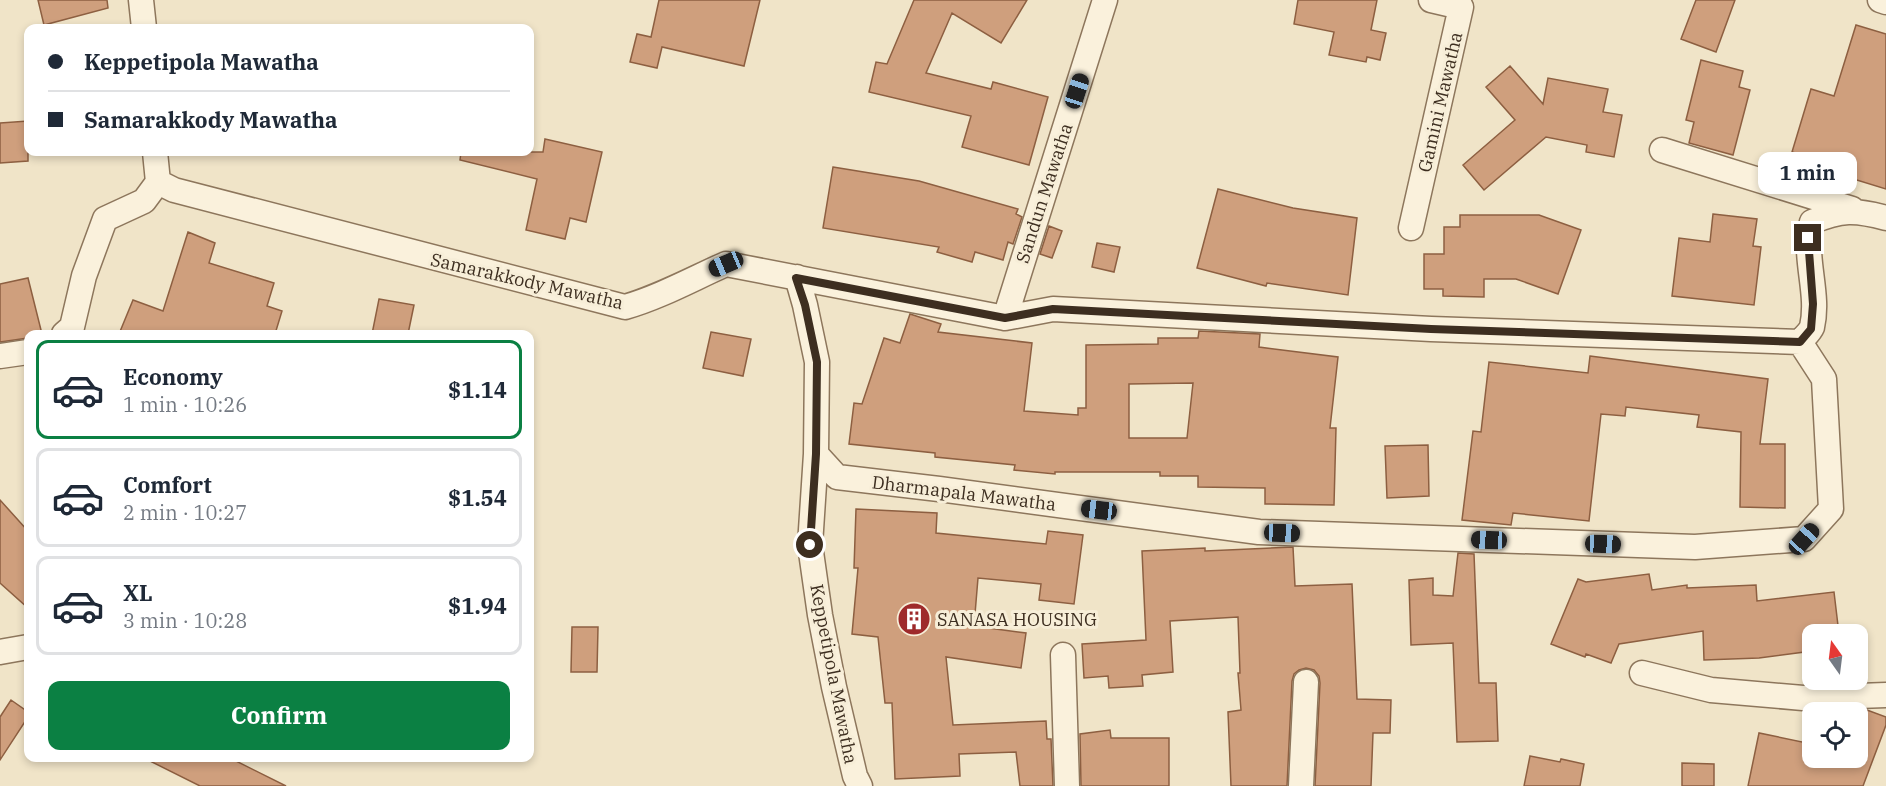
<!DOCTYPE html>
<html lang="en">
<head>
<meta charset="utf-8">
<style>
  :root { --surface:#fff; --page:#f2f2f3; --text:#1f2937; --muted:#747a83; --line:#e0e1e3; --accent:#0b8043 }
  body { margin:0; font-family:"IBM Plex Serif",serif; background:var(--page); color:var(--text); height:100vh; display:flex; flex-direction:column; font-size:22px; white-space:nowrap }
  * { box-sizing:border-box; margin:0 }
  p { font-size:20px; color:var(--muted) }
  .icon { flex:none; width:33px; height:33px; fill:none; stroke:currentColor; stroke-width:2; stroke-linecap:round; stroke-linejoin:round }
  .map { position:relative; flex:1; overflow:hidden }
  .details { position:absolute; left:24px; top:330px; width:510px; height:432px; display:flex; flex-direction:column; background:var(--surface); border-radius:12px; box-shadow:0 3px 9px #0003 }
  .details>* { flex:none }
  .banner { position:absolute; left:24px; top:24px; width:510px; height:132px; border-radius:12px; box-shadow:0 3px 9px #0003; display:grid; align-content:center; height:132px; padding:0 24px; background:var(--surface) }
  .needle { width:39px; rotate:346deg }
  .tools { position:absolute; left:1802px; top:624px; display:grid; gap:12px }
  .tools a { display:grid; place-items:center; width:66px; height:66px; border-radius:12px; background:var(--surface); box-shadow:0 3px 9px #0003; font-size:30px }
  .end { position:absolute; width:27px; height:27px; margin:-14px; border:8px solid #3d2e20; background:#fff; box-shadow:0 0 0 3px #fff }
  .from { border-radius:50% }
  .bubble { position:absolute; height:42px; border-radius:12px; background:var(--surface); box-shadow:0 3px 9px #0003; font-size:20px; font-weight:800; line-height:42px; text-align:center }
  .car { position:absolute; width:18px; height:36px; margin:-18px -9px; border-radius:8px; box-shadow:0 0 4px 2px #0007; background:linear-gradient(#222 24%,#8ab4d8 0 40%,#222 0 76%,#8ab4d8 0 86%,#222 0) }
  .banner b { display:flex; align-items:center; gap:21px; height:57px; font-size:22px }
  .banner b+b { border-top:2px solid var(--line) }
  .banner i { width:15px; height:15px; background:var(--text) }
  ul { padding:10px 0 0; list-style:none }
  li { display:flex; align-items:center; gap:18px; height:99px; margin:0 12px 9px; padding:0 12px; border:3px solid var(--line); border-radius:12px }
  li div { flex:1 }
  li b { display:block; font-size:22px }
  li em { font-style:normal; font-weight:800 }
  li.on { border-color:var(--accent) }
  li>.icon { width:54px; height:54px; stroke-width:1.5 }
  .cta { display:flex; gap:12px; margin-top:auto; padding:12px 24px }
  .cta a { flex:1; height:69px; border-radius:12px; background:var(--accent); color:#fff; font-size:24px; font-weight:800; line-height:69px; text-align:center }
  .map>svg:first-child { display:block }
  .building { fill:#cf9f7d; stroke:#8d5f41; stroke-width:1.5; fill-rule:evenodd }
  .lines { fill:none; stroke-linecap:round; stroke-linejoin:round }
  .street-casing { stroke:#8d765c; stroke-width:27 }
  .street { stroke:#faf1dc; stroke-width:24 }
  .route { stroke:#3d2e20; stroke-width:8 }
  .labels { text-anchor:middle; dominant-baseline:central; stroke-width:6; stroke-linejoin:round; paint-order:stroke }
  .street-label { font-size:18px; fill:#3d2e20; stroke:#f7eed8 }
  .poi-label { font-size:18px; fill:#3d2e20; stroke:#f7eed8; text-anchor:start }
</style>
</head>
<body>
<div class="map">
<svg width="1886" height="786" viewBox="0 0 1886 786">
  <rect width="100%" height="100%" fill="#f0e4c8"/>
  <path class="building" d="M 38,0 L 107,0 L 108,8 L 44,25 Z
    M 659,0 L 760,0 L 744,66 L 662,47 L 657,68 L 630,62 L 637,34 L 651,37 Z
    M 914,0 L 1027,0 L 1001,43 L 952,13 L 926,73 L 991,89 L 993,82 L 1048,97 L 1029,165 L 962,147 L 971,116 L 869,92 L 876,62 L 887,64 Z
    M 1298,0 L 1377,0 L 1371,30 L 1386,33 L 1380,60 L 1367,57 L 1366,62 L 1329,55 L 1334,32 L 1294,24 Z
    M 1696,0 L 1735,0 L 1716,52 L 1681,39 Z
    M 1856,25 L 1886,34 L 1886,189 L 1847,177 L 1850,169 L 1792,152 L 1811,89 L 1834,96 Z
    M 1701,60 L 1743,71 L 1739,87 L 1750,90 L 1733,155 L 1689,143 L 1694,122 L 1686,120 Z
    M 1510,66 L 1543,104 L 1548,78 L 1608,89 L 1603,112 L 1622,115 L 1614,157 L 1586,152 L 1587,145 L 1546,137 L 1484,190 L 1463,165 L 1515,120 L 1486,87 Z
    M 28,121 L 28,161 L 0,163 L 0,123 Z
    M 545,139 L 602,152 L 586,222 L 570,218 L 565,239 L 526,230 L 537,179 L 460,160 L 461,152 L 543,152 Z
    M 833,167 L 919,181 L 1018,209 L 1016,214 L 1022,217 L 1013,244 L 1008,242 L 1003,260 L 975,252 L 972,262 L 937,252 L 939,247 L 823,228 Z
    M 1218,189 L 1293,208 L 1357,218 L 1348,295 L 1267,283 L 1266,286 L 1197,268 Z
    M 1713,214 L 1757,219 L 1753,246 L 1761,247 L 1754,305 L 1672,296 L 1679,238 L 1710,242 Z
    M 1460,215 L 1539,215 L 1581,230 L 1558,294 L 1516,279 L 1484,279 L 1484,297 L 1443,296 L 1443,289 L 1424,289 L 1424,254 L 1444,254 L 1444,227 L 1460,227 Z
    M 1049,226 L 1062,231 L 1052,258 L 1040,254 Z
    M 188,232 L 215,243 L 209,263 L 274,283 L 267,306 L 282,311 L 275,334 L 119,334 L 133,300 L 163,311 Z
    M 1097,243 L 1120,247 L 1114,272 L 1092,267 Z
    M 28,278 L 42,334 L 28,334 L 28,338 L 0,342 L 0,284 Z
    M 379,299 L 414,305 L 408,334 L 372,334 Z
    M 910,314 L 941,324 L 938,332 L 1032,343 L 1024,411 L 1078,415 L 1078,408 L 1086,408 L 1086,345 L 1158,344 L 1158,338 L 1198,338 L 1199,331 L 1260,334 L 1259,347 L 1338,357 L 1330,428 L 1336,428 L 1334,505 L 1265,504 L 1265,488 L 1198,487 L 1198,476 L 1160,476 L 1160,472 L 1055,472 L 1055,474 L 1014,470 L 1015,465 L 935,457 L 935,453 L 849,444 L 854,403 L 862,404 L 884,338 L 900,343 ZM 1193,383 L 1187,438 L 1129,438 L 1129,384 Z
    M 711,332 L 751,339 L 743,376 L 703,368 Z
    M 1590,356 L 1768,379 L 1760,444 L 1785,444 L 1785,508 L 1740,507 L 1741,432 L 1697,427 L 1699,415 L 1626,407 L 1625,416 L 1601,414 L 1589,521 L 1513,513 L 1511,525 L 1462,520 L 1473,431 L 1481,432 L 1489,362 L 1588,373 Z
    M 1428,445 L 1429,496 L 1387,498 L 1385,446 Z
    M 0,500 L 28,531 L 28,608 L 0,583 Z
    M 856,509 L 937,513 L 936,533 L 1046,544 L 1048,531 L 1083,535 L 1074,604 L 1039,600 L 1041,584 L 978,578 L 974,626 L 1026,633 L 1021,668 L 946,657 L 953,725 L 1046,721 L 1047,739 L 1051,739 L 1053,786 L 1020,786 L 1016,752 L 959,754 L 960,776 L 895,779 L 892,703 L 885,703 L 878,637 L 852,634 L 858,568 L 854,568 Z
    M 1293,547 L 1295,586 L 1352,584 L 1357,699 L 1391,700 L 1390,733 L 1373,733 L 1371,786 L 1315,786 L 1320,683 L 1319,676 L 1314,670 L 1306,668 L 1299,670 L 1294,674 L 1292,681 L 1287,786 L 1231,786 L 1228,712 L 1241,710 L 1238,673 L 1240,673 L 1238,617 L 1170,621 L 1173,672 L 1142,675 L 1143,686 L 1109,688 L 1108,676 L 1084,678 L 1082,644 L 1146,640 L 1142,551 L 1205,548 L 1205,551 Z
    M 1458,553 L 1474,554 L 1479,683 L 1496,683 L 1498,741 L 1457,742 L 1453,643 L 1411,645 L 1409,580 L 1433,578 L 1433,595 L 1453,596 Z
    M 1649,574 L 1652,590 L 1687,585 L 1687,588 L 1756,585 L 1757,601 L 1834,592 L 1839,634 L 1812,634 L 1812,651 L 1759,658 L 1704,660 L 1703,631 L 1619,644 L 1611,663 L 1586,654 L 1585,657 L 1551,644 L 1578,579 L 1586,582 Z
    M 572,627 L 598,627 L 597,672 L 571,672 Z
    M 11,700 L 28,712 L 28,717 L 0,760 L 0,717 Z
    M 1857,710 L 1867,710 L 1886,717 L 1886,725 L 1863,786 L 1748,786 L 1759,733 L 1812,744 L 1812,758 L 1857,758 Z
    M 1110,730 L 1111,738 L 1169,738 L 1169,786 L 1081,786 L 1080,734 Z
    M 1530,756 L 1560,762 L 1561,759 L 1584,764 L 1580,786 L 1524,786 Z
    M 144,758 L 230,758 L 286,786 L 200,786 Z
    M 1682,763 L 1714,764 L 1714,786 L 1682,786 Z"/>
  <g class="lines">
    <defs>
      <path id="street" d="M 141,0 L 144,28
        M 1880,0 L 1886,2
        M 1662,150 L 1852,209
        M 155,152 L 158,182 L 174,190 L 625,307 C 660,297 692,279 726,264 L 1005,318 L 1053,309 L 1431,329 L 1800,342 C 1804,337 1810,332 1812,327 C 1820,292 1802,256 1812,222 C 1841,209 1856,210 1886,218
        M 1411,228 L 1461,7 L 1431,0
        M 797,277 L 805,305 L 817,362 L 816,454 L 837,477 L 939,489 L 1259,532 L 1695,547 L 1804,539 L 1831,509 L 1824,379 L 1800,342
        M 1005,318 L 1105,0
        M 64,334 L 72,327 L 84,276 L 105,219 L 144,201 L 158,182
        M 0,356 L 28,352
        M 816,454 L 810,545 L 820,615 L 834,687 L 855,776 L 860,786
        M 0,652 L 28,647
        M 1063,655 L 1067,786
        M 1642,673 L 1711,690 L 1803,698 L 1886,695
        M 1301,786 L 1306,682"/>
    </defs>
    <use href="#street" class="street-casing"/>
    <use href="#street" class="street"/>
  </g>
  <g class="lines">
    <path class="route" d="M 810,545 L 816,454 L 817,362 L 805,305 L 796,278 L 1005,318 L 1053,309 L 1431,329 L 1800,342 L 1811,329 L 1813,304 L 1808,238"/>
  </g>
  <defs>
    <symbol id="building-disc" viewBox="-11 -11 22 22"><circle r="9.5" fill="#9e2a2b" stroke="#f7eed8"/><path d="M-4-6H4V6H1V3H-1V6H-4ZM-2.5-4.3h1.7v1.8h-1.7ZM.8-4.3h1.7v1.8H.8ZM-2.5-1h1.7V.8h-1.7ZM.8-1h1.7V.8H.8Z" fill="#fff"/></symbol>
  </defs>
  <g fill-rule="evenodd">
    <use href="#building-disc" x="895" y="600" width="38" height="38"/>
  </g>
  <g class="labels">
    <g class="street-label">
      <text transform="translate(1440 102) rotate(-77)">Gamini Mawatha</text>
      <text transform="translate(1044 193) rotate(-72)">Sandun Mawatha</text>
      <text transform="translate(527 281) rotate(13)">Samarakkody Mawatha</text>
      <text transform="translate(964 493) rotate(7)">Dharmapala Mawatha</text>
      <text transform="translate(834 674) rotate(79)">Keppetipola Mawatha</text>
    </g>
    <g class="poi-label">
      <text x="937" y="619">SANASA HOUSING</text>
    </g>
  </g>
</svg>
<div class="tools">
<a><svg class="needle" viewBox="-14 -14 28 28"><path d="M0-13l5 13h-10z" fill="#e53935"/><path d="M0 13l5-13h-10z" fill="#747a83"/></svg></a>
<a><svg class="icon" aria-label="locate" viewBox="0 0 24 24"><circle cx="12" cy="12" r="6"/><path d="M12 2v4M12 18v4M2 12h4M18 12h4"/></svg></a>
</div>
<i class="end from" style="left:810px;top:545px"></i>
<i class="end" style="left:1808px;top:238px"></i>
<div class="bubble" style="left:1758px;top:152px;width:99px">1 min</div>
<i class="car" style="left:1077px;top:91px;rotate:18deg"></i>
<i class="car" style="left:726px;top:264px;rotate:247deg"></i>
<i class="car" style="left:1099px;top:510px;rotate:277deg"></i>
<i class="car" style="left:1282px;top:533px;rotate:92deg"></i>
<i class="car" style="left:1804px;top:539px;rotate:42deg"></i>
<i class="car" style="left:1489px;top:540px;rotate:272deg"></i>
<i class="car" style="left:1603px;top:544px;rotate:92deg"></i>
<div class="banner">
<b><i class="from"></i>Keppetipola Mawatha</b>
<b><i></i>Samarakkody Mawatha</b>
</div>
<section class="details">
<ul>
<li class="on"><svg class="icon" aria-label="car" viewBox="0 0 24 24"><path d="M5 17H2v-5l4-1 3-4h7l3 4 3 1v5h-3M9 17h6M6 11h13"/><circle cx="7" cy="17" r="2"/><circle cx="17" cy="17" r="2"/></svg><div><b>Economy</b><p>1 min · 10:26</p></div><em>$1.14</em></li>
<li><svg class="icon" aria-label="car" viewBox="0 0 24 24"><path d="M5 17H2v-5l4-1 3-4h7l3 4 3 1v5h-3M9 17h6M6 11h13"/><circle cx="7" cy="17" r="2"/><circle cx="17" cy="17" r="2"/></svg><div><b>Comfort</b><p>2 min · 10:27</p></div><em>$1.54</em></li>
<li><svg class="icon" aria-label="car" viewBox="0 0 24 24"><path d="M5 17H2v-5l4-1 3-4h7l3 4 3 1v5h-3M9 17h6M6 11h13"/><circle cx="7" cy="17" r="2"/><circle cx="17" cy="17" r="2"/></svg><div><b>XL</b><p>3 min · 10:28</p></div><em>$1.94</em></li>
</ul>
<div class="cta"><a>Confirm</a></div>
</section>
</div>
</body>
</html>
